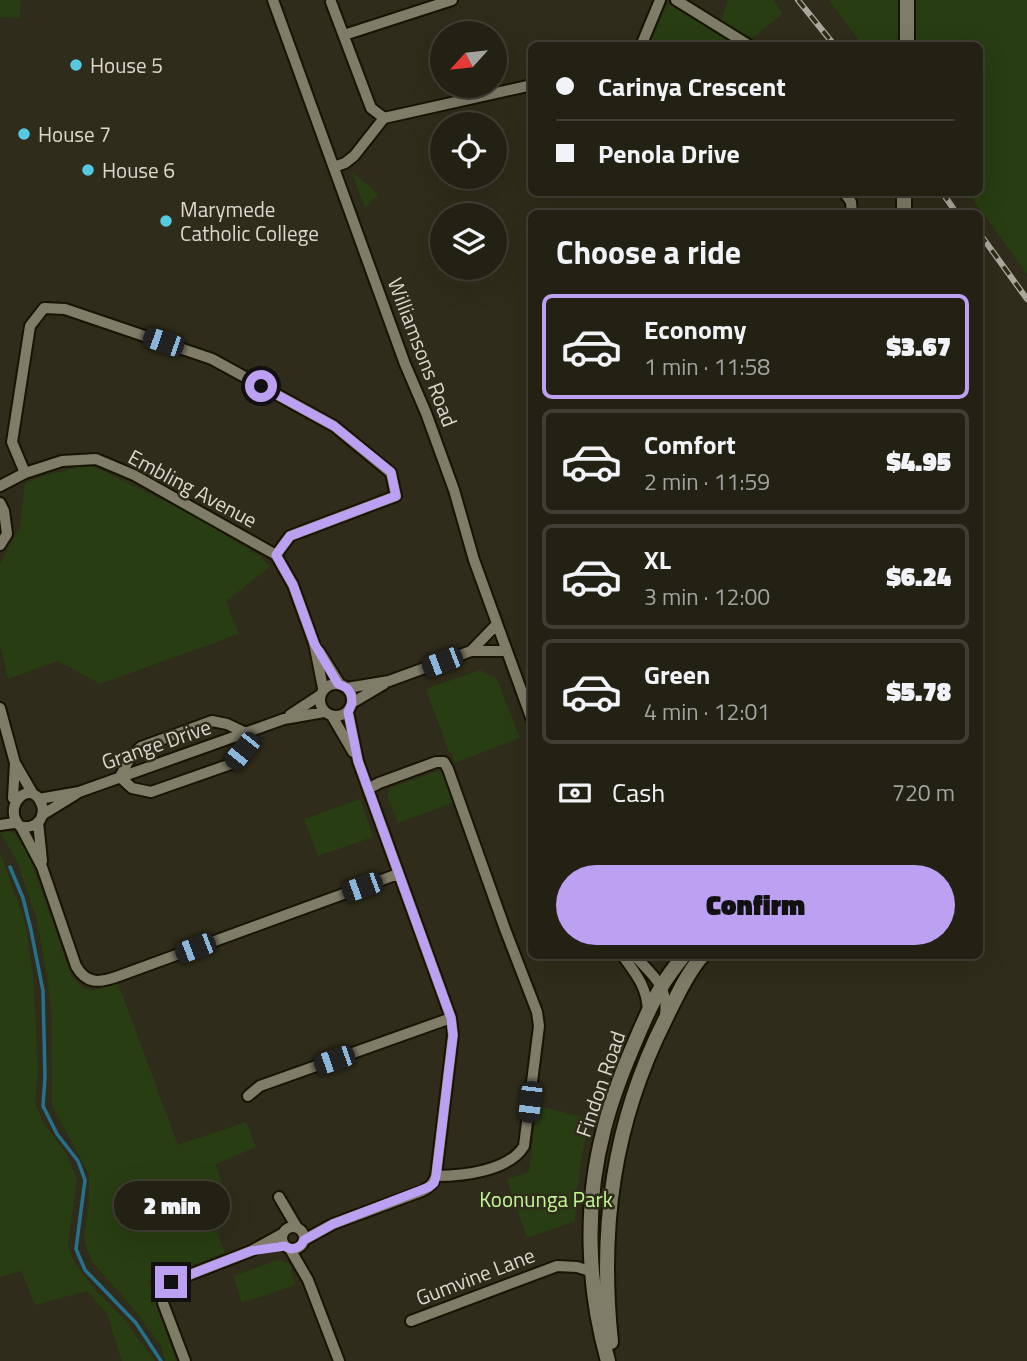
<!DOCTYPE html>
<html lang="en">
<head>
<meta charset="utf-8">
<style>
  :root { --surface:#232114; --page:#2b291d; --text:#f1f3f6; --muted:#a3a3a0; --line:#403e34; --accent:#bca0f2 }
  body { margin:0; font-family:"Titillium Web",sans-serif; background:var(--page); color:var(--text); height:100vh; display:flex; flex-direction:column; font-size:26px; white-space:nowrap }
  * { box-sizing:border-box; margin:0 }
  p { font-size:23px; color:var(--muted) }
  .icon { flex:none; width:38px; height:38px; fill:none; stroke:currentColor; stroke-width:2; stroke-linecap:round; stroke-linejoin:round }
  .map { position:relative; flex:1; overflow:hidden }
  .panel { position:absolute; left:528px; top:210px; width:455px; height:749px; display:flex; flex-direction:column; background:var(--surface); border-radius:10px; box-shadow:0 7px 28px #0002,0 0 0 2px var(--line) }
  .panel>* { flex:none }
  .banner { position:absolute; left:528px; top:42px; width:455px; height:154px; border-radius:10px; box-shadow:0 7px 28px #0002,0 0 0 2px var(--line); display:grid; align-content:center; height:154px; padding:0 28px; background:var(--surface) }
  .needle { width:46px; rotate:243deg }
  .tools { position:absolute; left:430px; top:21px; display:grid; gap:14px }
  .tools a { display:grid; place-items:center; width:77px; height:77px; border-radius:50%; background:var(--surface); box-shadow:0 7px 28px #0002,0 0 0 2px var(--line); font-size:35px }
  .end { position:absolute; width:32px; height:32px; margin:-16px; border:9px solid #bca0f2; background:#111; box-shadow:0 0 0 4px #111 }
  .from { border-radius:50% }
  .bubble { position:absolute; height:49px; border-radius:24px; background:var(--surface); box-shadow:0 7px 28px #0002,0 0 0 2px var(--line); font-size:23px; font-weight:800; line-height:49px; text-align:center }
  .car { position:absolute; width:21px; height:42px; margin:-21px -10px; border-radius:9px; box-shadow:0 0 5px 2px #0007; background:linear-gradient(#222 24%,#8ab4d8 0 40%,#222 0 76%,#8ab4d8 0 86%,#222 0) }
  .banner b { display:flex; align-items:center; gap:24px; height:66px; font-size:26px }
  .banner b+b { border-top:2px solid var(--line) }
  .banner i { width:18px; height:18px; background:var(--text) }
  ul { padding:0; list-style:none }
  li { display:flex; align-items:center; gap:21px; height:105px; margin:0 14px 10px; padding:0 14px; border:4px solid var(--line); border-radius:10px }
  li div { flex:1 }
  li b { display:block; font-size:26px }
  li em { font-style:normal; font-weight:800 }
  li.on { border-color:var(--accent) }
  li>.icon { width:63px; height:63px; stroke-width:1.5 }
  h2 { padding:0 28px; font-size:32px; line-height:84px }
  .pay { display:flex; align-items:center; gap:18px; height:77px; padding:0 28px; font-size:26px }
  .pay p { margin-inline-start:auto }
  .action { display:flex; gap:14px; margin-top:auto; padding:14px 28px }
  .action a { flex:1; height:80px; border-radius:42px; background:var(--accent); color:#111; font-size:28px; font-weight:800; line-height:80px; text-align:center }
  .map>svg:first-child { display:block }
  .green { fill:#283d11 }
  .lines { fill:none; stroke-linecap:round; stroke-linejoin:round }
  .stream { stroke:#25718e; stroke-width:3.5 }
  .street-casing { stroke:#171404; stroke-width:14 }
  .secondary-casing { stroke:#171404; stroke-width:18 }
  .street { stroke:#7f7c68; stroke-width:10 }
  .secondary { stroke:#7f7c68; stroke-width:14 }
  .rail-casing { stroke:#aba89c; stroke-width:6 }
  .rail { stroke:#2f2c1b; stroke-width:3.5; stroke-dasharray:10; stroke-linecap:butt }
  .route { stroke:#bca0f2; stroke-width:9 }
  .poi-dot { fill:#56c9e0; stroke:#2f2c1b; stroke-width:2.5 }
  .labels { text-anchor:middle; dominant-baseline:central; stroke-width:5; stroke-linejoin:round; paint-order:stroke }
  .poi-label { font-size:21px; fill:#dbd9ce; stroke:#2f2c1b; text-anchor:start }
  .street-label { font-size:21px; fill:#dbd9ce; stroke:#2f2c1b }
  .park-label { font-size:21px; fill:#c4f895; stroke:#2f2c1b }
</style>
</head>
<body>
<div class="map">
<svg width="1027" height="1361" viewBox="0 0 1027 1361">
  <rect width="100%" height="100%" fill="#2f2c1b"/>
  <path class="green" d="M 0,0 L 21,0 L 20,18 L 0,17 Z
    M 728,0 L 773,0 L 783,14 L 752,38 L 721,21 Z
    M 829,0 L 1027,0 L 1027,274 L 968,193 L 980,192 L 980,46 L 862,45 Z
    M 667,4 L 672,6 L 736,45 L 649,45 Z
    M 351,171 L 378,194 L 365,208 Z
    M 86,465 L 97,468 L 193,515 L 261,557 L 270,567 L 226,601 L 239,634 L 100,684 L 58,661 L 8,679 L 0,645 L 0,564 L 20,527 L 25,483 L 48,475 Z
    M 480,670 L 497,679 L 520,738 L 455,763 L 451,752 L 449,752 L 426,689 Z
    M 438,771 L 445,773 L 455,802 L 398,823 L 387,796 L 390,788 Z
    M 360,799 L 373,837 L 318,856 L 304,819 Z
    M 0,830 C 15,830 19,838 27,849 L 71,975 C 89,997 93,990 118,983 L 178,1145 L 246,1122 L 256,1147 L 216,1164 L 229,1204 L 209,1211 L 225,1253 L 149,1281 L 176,1361 L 165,1361 L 161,1346 L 133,1308 L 91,1261 L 84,1239 L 89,1201 L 89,1174 L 52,1106 L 51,1011 L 47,976 L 36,917 L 16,859 L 0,833 Z
    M 0,852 L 25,922 L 33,973 L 38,1070 L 35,1102 L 43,1122 L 66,1153 L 77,1179 L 68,1245 L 74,1262 L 92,1286 L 124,1319 L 155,1361 L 122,1361 L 107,1314 L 87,1291 L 35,1305 L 21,1271 L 0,1277 Z
    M 537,1106 L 589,1118 L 580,1167 L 575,1221 L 527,1238 L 507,1179 L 529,1172 Z
    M 278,1260 L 290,1264 L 295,1285 L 242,1303 L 233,1276 Z"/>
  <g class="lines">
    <path class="stream" d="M 10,867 L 23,898 L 31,930 L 43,991 L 45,1077 L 43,1106 L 57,1134 L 78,1161 L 85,1180 L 76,1249 L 85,1270 L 136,1323 L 161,1361"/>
    <defs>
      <path id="street" d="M 273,0 L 405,364 L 426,413 L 454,490 L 474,560 L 532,720
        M 676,0 L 750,46
        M 331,2 L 371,108 L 384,118
        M 344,35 L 452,0
        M 641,46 L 660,0
        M 334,167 L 345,163 L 354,156 L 384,118 L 532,85
        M 844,192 L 851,202 L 852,214
        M 25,473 L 12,442 L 30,326 L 44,308 L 65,309 L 212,359 L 334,426 L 391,473 L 396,496 L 290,536 L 276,555
        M 0,486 L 25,473 L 62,461 L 96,459 L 134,475 L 276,555 L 293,585 L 314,643 L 323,688
        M 0,503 L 4,511 L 7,534 L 0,545
        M 319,651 L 339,683
        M 471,651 L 497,624
        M320 700a16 16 0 1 1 32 0a16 16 0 1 1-32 0Z
        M 347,688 L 389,681 L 471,651 L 507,651
        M 352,703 L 384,684
        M 0,708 L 15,763 L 33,794
        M 290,715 L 319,696
        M 332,716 L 353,752
        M 212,721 L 227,724 L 246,733 L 242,751 L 231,764 L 151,792 L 132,788 L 120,777 L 131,756 L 141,747 Z
        M 368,789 L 379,783 L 436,762 L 444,762 L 448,769 L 505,929 L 537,1012 L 539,1026 L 524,1146 C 509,1171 463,1176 436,1176
        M 13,798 L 15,763
        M 39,799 L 79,792 L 284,719 L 324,712
        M 42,815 L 76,794
        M 38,822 L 42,861
        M 0,825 L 14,823
        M 21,827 C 22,827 31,827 32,826 C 42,823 45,811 41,803 C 30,777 0,808 21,827 L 42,867 L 76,966 C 86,984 99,983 116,977 L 398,874
        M 623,956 C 636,974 647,987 648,1011
        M 635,956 C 652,975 669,986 665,1015
        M 248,1096 L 260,1086 L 451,1018
        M 279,1197 L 296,1226
        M282 1238a11 11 0 1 1 22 0a11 11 0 1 1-22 0Z
        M 304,1240 L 333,1224 L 422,1191 C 430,1187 433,1184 436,1176 L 453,1035 L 451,1018 L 358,761 L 348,712
        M 290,1249 L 308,1280 L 339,1361
        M 411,1321 L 557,1266 L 577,1267 L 593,1272
        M 185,1361 L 163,1303 C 163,1294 164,1289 171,1282 L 251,1251 L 282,1234"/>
      <path id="secondary" d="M 907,46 L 907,0
        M 904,214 L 904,192
        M 611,1342 C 599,1228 613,1123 665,1020 C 676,998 686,975 702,956
        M 608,1361 C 587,1287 584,1204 604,1129 C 611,1101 621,1075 632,1049 C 641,1028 650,1005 662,986 C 668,975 676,966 683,956"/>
    </defs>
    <use href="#street" class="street-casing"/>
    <use href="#secondary" class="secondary-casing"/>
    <use href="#street" class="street"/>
    <use href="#secondary" class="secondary"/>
    <defs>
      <path id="rail" d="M 798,0 L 835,46
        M 942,192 L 957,214
        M 980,234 L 1027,299"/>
    </defs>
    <use href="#rail" class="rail-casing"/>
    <use href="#rail" class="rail"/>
  </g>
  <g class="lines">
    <path class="route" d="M 171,1282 L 251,1251 L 285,1246 L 290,1249 L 296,1248 L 301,1245 L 304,1240 L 333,1224 L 429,1187 L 434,1183 L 436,1176 L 453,1035 L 451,1018 L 358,761 L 348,712 L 352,703 L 351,694 L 347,688 L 338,684 L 314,643 L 293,585 L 276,555 L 290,536 L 396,496 L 391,472 L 334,426 L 261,386"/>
  </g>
  <g class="poi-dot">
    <circle cx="76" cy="65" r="7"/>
    <circle cx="24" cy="134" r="7"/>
    <circle cx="88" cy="170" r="7"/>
    <circle cx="166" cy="221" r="7"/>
  </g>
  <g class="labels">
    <g class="poi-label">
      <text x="90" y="65">House 5</text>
      <text x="38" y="134">House 7</text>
      <text x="102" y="170">House 6</text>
      <text x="180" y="209">Marymede<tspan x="180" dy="24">Catholic College</tspan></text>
    </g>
    <g class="street-label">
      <text transform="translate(423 352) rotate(69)">Williamsons Road</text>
      <text transform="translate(193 488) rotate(28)">Embling Avenue</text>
      <text transform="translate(156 744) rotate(-19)">Grange Drive</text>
      <text transform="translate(600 1084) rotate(-71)">Findon Road</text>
      <text transform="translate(475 1276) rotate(-21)">Gumvine Lane</text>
    </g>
    <g class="park-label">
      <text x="546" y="1199">Koonunga Park</text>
    </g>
  </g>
</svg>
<div class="tools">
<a><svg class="needle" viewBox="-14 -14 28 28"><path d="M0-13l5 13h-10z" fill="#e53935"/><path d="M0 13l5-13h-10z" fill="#a3a3a0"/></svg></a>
<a><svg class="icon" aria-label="locate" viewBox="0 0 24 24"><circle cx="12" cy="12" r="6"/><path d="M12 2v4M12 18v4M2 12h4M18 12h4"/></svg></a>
<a><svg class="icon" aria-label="layers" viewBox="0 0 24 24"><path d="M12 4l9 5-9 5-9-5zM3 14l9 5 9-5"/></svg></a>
</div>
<i class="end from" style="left:261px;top:386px"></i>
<i class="end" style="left:171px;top:1282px"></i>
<div class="bubble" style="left:114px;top:1181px;width:116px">2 min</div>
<i class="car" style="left:163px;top:342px;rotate:289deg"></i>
<i class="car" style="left:442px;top:662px;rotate:249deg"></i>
<i class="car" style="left:242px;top:751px;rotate:219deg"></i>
<i class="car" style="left:362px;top:887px;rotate:250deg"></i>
<i class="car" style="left:195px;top:948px;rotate:249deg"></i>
<i class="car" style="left:334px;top:1060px;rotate:251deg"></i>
<i class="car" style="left:530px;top:1102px;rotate:187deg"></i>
<div class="banner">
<b><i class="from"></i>Carinya Crescent</b>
<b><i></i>Penola Drive</b>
</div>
<section class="panel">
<h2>Choose a ride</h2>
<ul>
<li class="on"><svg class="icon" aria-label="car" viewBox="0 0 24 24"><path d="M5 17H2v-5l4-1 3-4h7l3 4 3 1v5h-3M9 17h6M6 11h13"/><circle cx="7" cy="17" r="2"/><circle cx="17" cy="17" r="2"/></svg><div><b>Economy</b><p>1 min · 11:58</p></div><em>$3.67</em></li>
<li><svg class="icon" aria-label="car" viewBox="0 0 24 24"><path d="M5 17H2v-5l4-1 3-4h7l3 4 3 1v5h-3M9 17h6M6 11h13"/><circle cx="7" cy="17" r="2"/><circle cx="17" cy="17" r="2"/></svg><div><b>Comfort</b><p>2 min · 11:59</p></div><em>$4.95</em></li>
<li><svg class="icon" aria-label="car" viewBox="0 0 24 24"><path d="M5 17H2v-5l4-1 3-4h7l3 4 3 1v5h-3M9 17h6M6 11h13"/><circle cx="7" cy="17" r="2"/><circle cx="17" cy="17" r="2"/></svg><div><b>XL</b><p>3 min · 12:00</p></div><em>$6.24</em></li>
<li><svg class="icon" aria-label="car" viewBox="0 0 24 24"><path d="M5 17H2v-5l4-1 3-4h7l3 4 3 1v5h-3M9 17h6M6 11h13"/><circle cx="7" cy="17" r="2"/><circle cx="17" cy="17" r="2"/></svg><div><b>Green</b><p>4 min · 12:01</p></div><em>$5.78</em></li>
</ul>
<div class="pay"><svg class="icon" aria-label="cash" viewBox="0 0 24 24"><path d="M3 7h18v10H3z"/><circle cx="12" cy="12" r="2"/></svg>Cash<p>720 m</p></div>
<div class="action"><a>Confirm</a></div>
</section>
</div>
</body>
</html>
